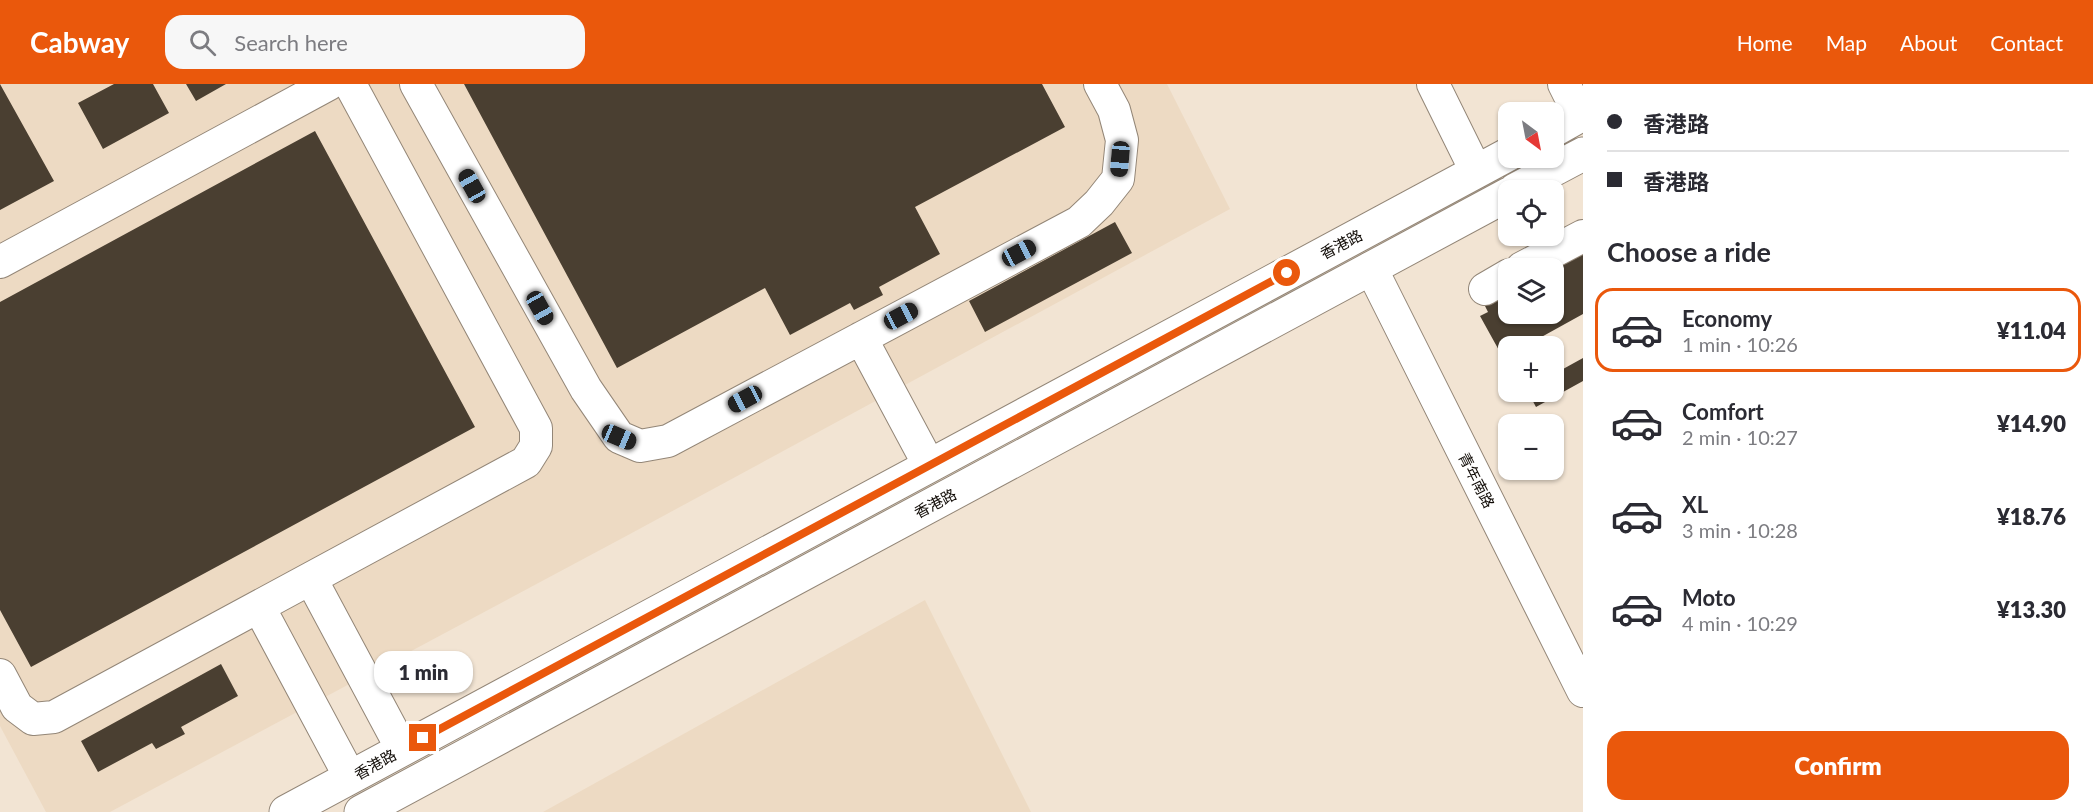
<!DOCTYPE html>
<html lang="en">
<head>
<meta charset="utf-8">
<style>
  :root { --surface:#fff; --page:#f7f7f7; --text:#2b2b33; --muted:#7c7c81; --line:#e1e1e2; --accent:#ea580c }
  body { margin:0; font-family:Lato,"Noto Sans SC",sans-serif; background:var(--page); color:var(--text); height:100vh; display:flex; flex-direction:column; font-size:22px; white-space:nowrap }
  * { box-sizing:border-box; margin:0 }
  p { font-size:20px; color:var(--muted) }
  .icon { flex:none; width:33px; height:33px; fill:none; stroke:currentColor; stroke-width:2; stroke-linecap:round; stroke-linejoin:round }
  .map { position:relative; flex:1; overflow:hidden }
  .panel { display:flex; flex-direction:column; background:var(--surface); width:510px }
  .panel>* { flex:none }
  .guide { display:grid; align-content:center; height:132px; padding:0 24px; background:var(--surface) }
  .needle { width:39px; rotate:148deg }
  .controls { position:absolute; left:1498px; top:18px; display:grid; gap:12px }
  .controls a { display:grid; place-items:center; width:66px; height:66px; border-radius:12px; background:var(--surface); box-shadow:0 2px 4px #0004; font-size:30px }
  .end { position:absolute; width:27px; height:27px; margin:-14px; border:8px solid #ea580c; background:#fff; box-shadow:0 0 0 3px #fff }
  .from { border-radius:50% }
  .bubble { position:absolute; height:42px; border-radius:18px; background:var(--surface); box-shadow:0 2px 4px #0004; font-size:20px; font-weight:800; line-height:42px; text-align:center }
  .car { position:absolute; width:18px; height:36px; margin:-18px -9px; border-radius:8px; box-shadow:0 0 4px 2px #0007; background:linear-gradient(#222 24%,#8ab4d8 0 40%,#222 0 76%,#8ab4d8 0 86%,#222 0) }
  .guide b { display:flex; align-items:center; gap:21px; height:57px; font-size:22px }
  .guide b+b { border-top:2px solid var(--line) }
  .guide i { width:15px; height:15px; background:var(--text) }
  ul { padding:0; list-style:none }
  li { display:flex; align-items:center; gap:18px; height:84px; margin:0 12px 9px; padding:0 12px; border:3px solid transparent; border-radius:18px }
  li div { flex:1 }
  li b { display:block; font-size:22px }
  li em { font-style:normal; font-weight:800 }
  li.selected { border-color:var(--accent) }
  li>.icon { width:54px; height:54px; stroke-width:1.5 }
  h2 { padding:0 24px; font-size:27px; line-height:72px }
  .action { display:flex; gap:12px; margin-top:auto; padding:12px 24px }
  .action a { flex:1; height:69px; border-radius:18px; background:var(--accent); color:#fff; font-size:24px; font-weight:800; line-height:69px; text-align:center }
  header { display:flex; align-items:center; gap:36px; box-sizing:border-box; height:84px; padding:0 30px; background:var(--accent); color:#fff }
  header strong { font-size:28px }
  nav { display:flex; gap:33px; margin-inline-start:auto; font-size:21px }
  .search { width:420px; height:54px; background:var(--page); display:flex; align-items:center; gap:15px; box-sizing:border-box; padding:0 21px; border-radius:18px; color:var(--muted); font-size:22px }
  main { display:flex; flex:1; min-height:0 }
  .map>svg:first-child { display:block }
  .built { fill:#eddac3 }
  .building { fill:#4a3f31 }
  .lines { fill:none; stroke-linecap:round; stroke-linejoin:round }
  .minor-casing { stroke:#938677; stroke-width:34 }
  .major-casing { stroke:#938677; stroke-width:35 }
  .minor { stroke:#fff; stroke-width:32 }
  .major { stroke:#fff; stroke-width:33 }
  .route { stroke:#ea580c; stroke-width:8 }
  .labels { text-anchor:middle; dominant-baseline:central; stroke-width:6; stroke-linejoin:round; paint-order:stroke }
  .street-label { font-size:15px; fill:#100b06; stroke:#fff }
</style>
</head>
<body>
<header>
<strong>Cabway</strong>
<div class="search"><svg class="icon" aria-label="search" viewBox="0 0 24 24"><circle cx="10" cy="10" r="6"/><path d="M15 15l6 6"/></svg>Search here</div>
<nav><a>Home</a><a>Map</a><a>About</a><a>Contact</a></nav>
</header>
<main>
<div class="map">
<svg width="1583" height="728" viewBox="0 0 1583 728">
  <rect width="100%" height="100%" fill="#f2e4d3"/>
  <path class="built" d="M 0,0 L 1167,0 L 1230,125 L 630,450 L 110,728 L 46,728 L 0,642 Z
    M 925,516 L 1031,728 L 543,728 Z"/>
  <path class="building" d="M 0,0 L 54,97 L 0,126 Z
    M 114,0 L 153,0 L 169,29 L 103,65 L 78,19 Z
    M 186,0 L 226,0 L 196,17 Z
    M 464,0 L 1042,0 L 1065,43 L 915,123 L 940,170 L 879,203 L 883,211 L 854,226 L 850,219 L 790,251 L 765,204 L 617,284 Z
    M 315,47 L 475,343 L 31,583 L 0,526 L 0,218 Z
    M 1115,138 L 1132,169 L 985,248 L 969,217 Z
    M 1583,169 L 1583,230 L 1536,256 L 1539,262 L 1509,262 L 1509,278 L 1506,279 L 1480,232 L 1488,228 L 1485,222 L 1509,209 L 1509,230 L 1554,230 L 1554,184 Z
    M 1583,274 L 1583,297 L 1536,323 L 1528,308 L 1554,308 L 1554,290 Z
    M 221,580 L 238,612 L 181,643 L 185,650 L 156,665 L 152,659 L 98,688 L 81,657 Z"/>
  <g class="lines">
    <defs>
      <path id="minor" d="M 416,0 L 586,305 L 619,353 L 640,362 L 668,357 L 1079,138 L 1099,119 L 1118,95 L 1122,56 L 1114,26 L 1100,0
        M 1433,0 L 1476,87
        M 1564,0 L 1580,32
        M 0,178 L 329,0
        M 1371,184 L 1583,607
        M 1522,184 L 1583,152
        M 1485,205 L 1509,191
        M 861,254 L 929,381
        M 311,495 L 402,665
        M 259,523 L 350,693
        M 0,591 L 17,623 L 33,635 L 54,633 L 526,378 L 536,362 L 536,344 L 350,0"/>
      <path id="major" d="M 1554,46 L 1583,30
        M 1515,106 L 1583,70
        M 286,728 L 1509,70
        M 361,728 L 1509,110"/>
    </defs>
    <use href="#minor" class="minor-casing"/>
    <use href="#major" class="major-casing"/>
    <use href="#minor" class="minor"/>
    <use href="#major" class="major"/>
  </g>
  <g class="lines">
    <path class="route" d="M 423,654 L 1287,189"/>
  </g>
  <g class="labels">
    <g class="street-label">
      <text transform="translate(1341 160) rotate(-28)">香港路</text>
      <text transform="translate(1477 396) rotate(63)">青年南路</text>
      <text transform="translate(935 419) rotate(-28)">香港路</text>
      <text transform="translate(375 680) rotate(-29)">香港路</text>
    </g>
  </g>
</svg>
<div class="controls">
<a><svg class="needle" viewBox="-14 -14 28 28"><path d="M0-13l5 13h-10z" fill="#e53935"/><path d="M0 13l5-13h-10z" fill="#7c7c81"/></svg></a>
<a><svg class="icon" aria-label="locate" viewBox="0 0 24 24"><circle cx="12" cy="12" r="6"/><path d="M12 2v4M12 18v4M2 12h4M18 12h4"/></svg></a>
<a><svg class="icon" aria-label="layers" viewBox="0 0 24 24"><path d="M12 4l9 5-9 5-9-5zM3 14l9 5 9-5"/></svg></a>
<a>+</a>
<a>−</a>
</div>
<i class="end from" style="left:1287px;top:189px"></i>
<i class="end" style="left:423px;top:654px"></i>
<div class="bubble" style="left:374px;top:567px;width:99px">1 min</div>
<i class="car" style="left:1120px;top:75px;rotate:185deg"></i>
<i class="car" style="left:472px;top:102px;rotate:331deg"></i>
<i class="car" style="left:1019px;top:169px;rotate:62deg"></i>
<i class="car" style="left:540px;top:224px;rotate:151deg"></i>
<i class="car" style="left:901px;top:232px;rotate:62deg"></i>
<i class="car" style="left:745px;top:315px;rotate:242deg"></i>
<i class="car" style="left:619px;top:353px;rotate:113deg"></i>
</div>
<section class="panel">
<div class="guide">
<b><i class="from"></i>香港路</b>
<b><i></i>香港路</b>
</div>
<h2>Choose a ride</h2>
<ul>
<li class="selected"><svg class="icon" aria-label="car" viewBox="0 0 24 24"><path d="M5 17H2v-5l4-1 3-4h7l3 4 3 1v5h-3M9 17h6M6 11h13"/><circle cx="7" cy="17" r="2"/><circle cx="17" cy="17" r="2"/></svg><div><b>Economy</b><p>1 min · 10:26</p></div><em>¥11.04</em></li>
<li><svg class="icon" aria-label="car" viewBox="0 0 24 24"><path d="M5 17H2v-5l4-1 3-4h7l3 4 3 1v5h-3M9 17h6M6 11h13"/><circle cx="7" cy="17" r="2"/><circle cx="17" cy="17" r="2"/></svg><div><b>Comfort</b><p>2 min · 10:27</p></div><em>¥14.90</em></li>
<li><svg class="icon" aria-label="car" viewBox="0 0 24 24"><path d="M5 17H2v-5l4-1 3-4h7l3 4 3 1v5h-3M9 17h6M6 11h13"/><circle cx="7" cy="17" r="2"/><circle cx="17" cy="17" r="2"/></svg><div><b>XL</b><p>3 min · 10:28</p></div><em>¥18.76</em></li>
<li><svg class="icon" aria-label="car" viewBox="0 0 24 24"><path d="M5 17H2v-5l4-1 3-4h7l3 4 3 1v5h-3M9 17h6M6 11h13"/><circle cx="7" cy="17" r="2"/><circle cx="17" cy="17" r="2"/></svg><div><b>Moto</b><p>4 min · 10:29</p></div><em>¥13.30</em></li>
</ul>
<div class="action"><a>Confirm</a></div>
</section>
</main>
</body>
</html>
